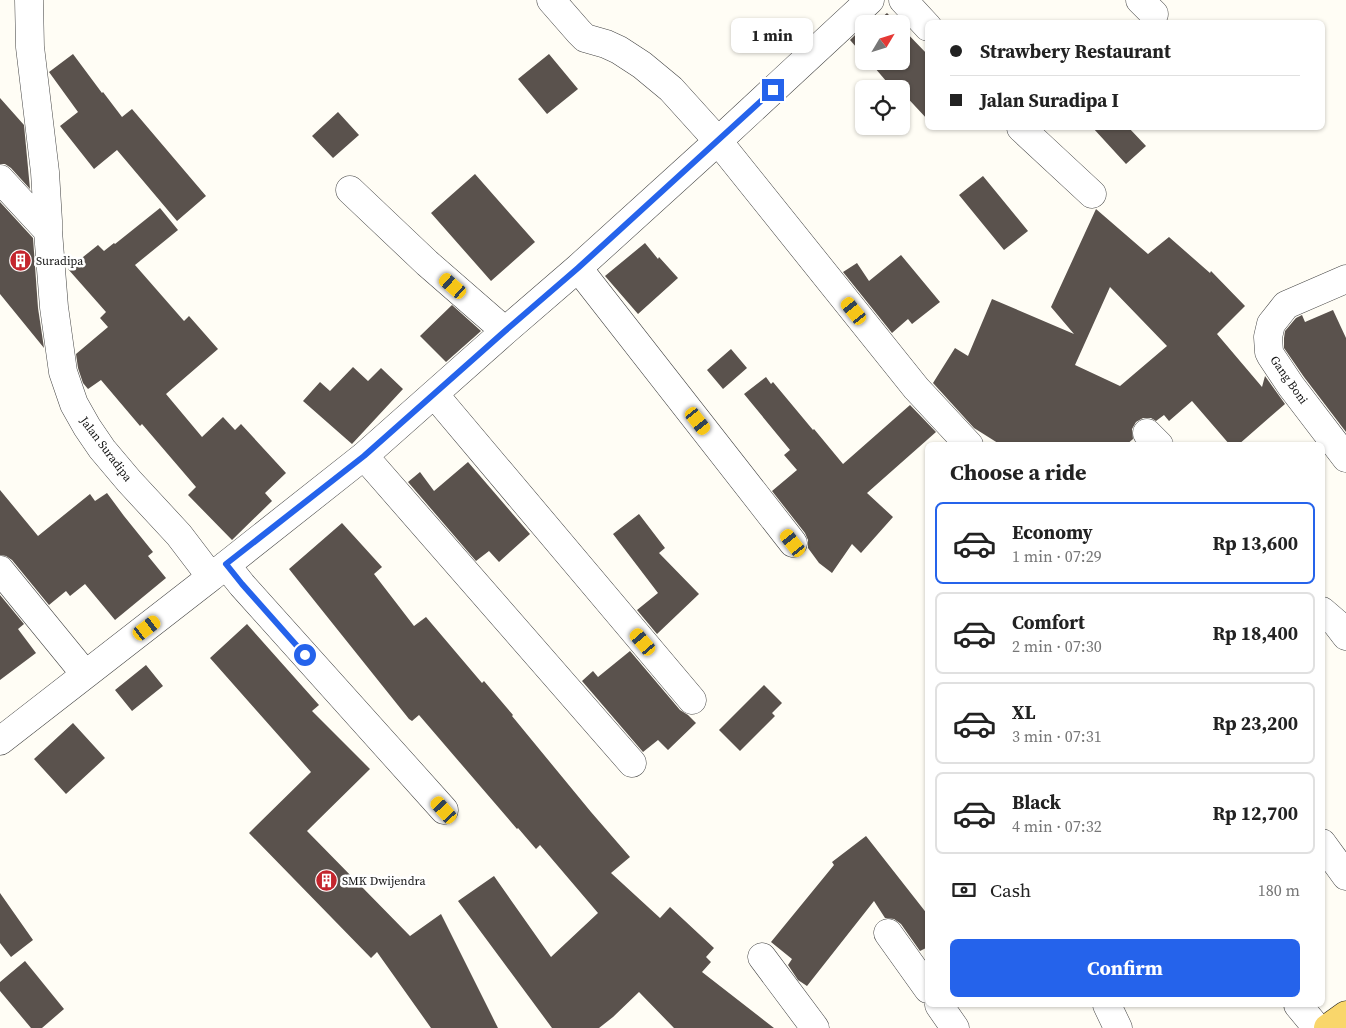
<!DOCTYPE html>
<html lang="en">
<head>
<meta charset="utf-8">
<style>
  :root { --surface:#fff; --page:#f6f6f6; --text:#222; --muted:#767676; --line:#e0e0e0; --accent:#2563eb }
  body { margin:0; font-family:"Source Serif 4",serif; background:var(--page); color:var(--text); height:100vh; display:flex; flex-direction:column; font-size:19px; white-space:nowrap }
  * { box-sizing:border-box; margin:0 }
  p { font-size:16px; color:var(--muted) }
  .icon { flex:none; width:28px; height:28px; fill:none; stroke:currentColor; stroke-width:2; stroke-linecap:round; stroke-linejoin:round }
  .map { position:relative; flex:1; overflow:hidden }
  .side { position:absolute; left:925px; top:442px; width:400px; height:565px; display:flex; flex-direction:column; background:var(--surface); border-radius:8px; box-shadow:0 1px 4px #0004 }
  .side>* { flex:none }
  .hud { position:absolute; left:925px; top:20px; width:400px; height:110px; border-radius:8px; box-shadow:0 1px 4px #0004; display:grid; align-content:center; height:110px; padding:0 25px; background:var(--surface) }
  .needle { width:32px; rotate:52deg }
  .buttons { position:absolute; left:855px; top:15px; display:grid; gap:10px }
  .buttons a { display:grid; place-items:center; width:55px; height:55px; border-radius:8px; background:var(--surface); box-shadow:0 1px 4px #0004; font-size:25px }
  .end { position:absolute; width:22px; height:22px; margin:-11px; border:6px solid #2563eb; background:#fff; box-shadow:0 0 0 2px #fff }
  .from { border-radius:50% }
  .bubble { position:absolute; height:35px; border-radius:8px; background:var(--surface); box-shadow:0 1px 4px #0004; font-size:16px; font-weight:700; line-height:35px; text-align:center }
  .car { position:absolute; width:15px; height:30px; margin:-15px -8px; border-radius:6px; box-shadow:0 0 4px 1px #0007; background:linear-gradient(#f5c518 24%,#345 0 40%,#f5c518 0 76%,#345 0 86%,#f5c518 0) }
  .hud b { display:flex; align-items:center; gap:18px; height:48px; font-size:19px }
  .hud b+b { border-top:1px solid var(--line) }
  .hud i { width:12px; height:12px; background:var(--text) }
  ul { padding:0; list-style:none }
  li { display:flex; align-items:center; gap:15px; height:82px; margin:0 10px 8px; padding:0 15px; border:2px solid var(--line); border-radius:8px }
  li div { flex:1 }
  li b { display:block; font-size:19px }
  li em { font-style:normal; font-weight:700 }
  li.active { border-color:var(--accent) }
  li>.icon { width:45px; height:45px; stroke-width:1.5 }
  h2 { padding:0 25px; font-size:22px; line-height:60px }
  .pay { display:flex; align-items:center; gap:12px; height:55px; padding:0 25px; font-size:19px }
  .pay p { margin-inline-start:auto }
  .cta { display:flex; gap:10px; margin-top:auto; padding:10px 25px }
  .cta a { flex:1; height:58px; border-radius:8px; background:var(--accent); color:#fff; font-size:20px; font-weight:700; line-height:58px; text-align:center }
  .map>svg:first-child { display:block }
  .building { fill:#5a524d; fill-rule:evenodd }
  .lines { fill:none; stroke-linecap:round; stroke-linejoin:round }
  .minor-casing { stroke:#444; stroke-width:29 }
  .major-casing { stroke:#222; stroke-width:29 }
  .minor { stroke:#fff; stroke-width:28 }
  .major { stroke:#f9d66b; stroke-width:28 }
  .route { stroke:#2563eb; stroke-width:6 }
  .labels { text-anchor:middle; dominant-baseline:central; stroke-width:5; stroke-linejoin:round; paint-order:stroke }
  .poi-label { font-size:12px; fill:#111; stroke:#fff; text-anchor:start }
  .street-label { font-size:12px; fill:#111; stroke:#fff }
</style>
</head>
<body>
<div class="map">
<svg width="1346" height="1028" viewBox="0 0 1346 1028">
  <rect width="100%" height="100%" fill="#fffdf5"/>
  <path class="building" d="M 887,13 L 898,24 L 874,24 L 875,23 Z
    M 901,27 L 928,55 L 928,120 L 901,91 L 901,89 L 900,89 L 896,85 L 892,88 L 869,61 L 901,61 Z
    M 858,32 L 864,32 L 864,56 L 850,40 Z
    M 73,54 L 102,93 L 103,92 L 122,117 L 132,109 L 206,196 L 177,221 L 117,150 L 94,169 L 60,126 L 78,112 L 49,72 Z
    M 549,54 L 578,89 L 547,114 L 518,79 Z
    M 0,98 L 24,125 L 30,189 L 11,168 L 5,164 L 0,164 Z
    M 338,112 L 359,135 L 333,158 L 312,136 Z
    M 1093,128 L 1129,128 L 1146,146 L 1126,164 Z
    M 475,174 L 535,242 L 491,281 L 431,213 Z
    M 983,176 L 1028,231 L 1004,250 L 959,195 Z
    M 0,202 L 33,238 L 38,308 L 44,348 L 0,294 Z
    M 160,208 L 178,230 L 135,265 L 184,321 L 189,316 L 218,349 L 166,394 L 202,437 L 223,417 L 235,430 L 241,424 L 286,473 L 265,493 L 272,501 L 232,540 L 188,495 L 196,487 L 142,424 L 140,426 L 101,380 L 88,389 L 83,383 L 78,368 L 76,354 L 108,327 L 100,318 L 106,312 L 68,269 L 98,245 L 104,251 L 114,243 L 115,244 Z
    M 1096,209 L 1148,254 L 1169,237 L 1210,273 L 1211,271 L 1245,306 L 1217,334 L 1262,387 L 1265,376 L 1285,404 L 1238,445 L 1230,445 L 1192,401 L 1169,421 L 1164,415 L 1156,421 L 1151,418 L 1143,418 L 1136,422 L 1132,429 L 1133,439 L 1126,445 L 1001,445 L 974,428 L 933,383 L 955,348 L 968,356 L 992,299 L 1074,334 L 1051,307 ZM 1110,287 L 1167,346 L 1120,386 L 1075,365 Z
    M 645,243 L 658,259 L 659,257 L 678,278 L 638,314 L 605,276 Z
    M 901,255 L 940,302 L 912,324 L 908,319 L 892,333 L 843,272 L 857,263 L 869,281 Z
    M 452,305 L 481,331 L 446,362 L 420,336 Z
    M 1333,310 L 1346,338 L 1346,432 L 1304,377 L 1284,348 L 1284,338 L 1285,331 L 1296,318 L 1302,315 L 1305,322 Z
    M 731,349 L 747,368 L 723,389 L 707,370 Z
    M 353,367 L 368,381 L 381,368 L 403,389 L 352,444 L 303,401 L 320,382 L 330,391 Z
    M 766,377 L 771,384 L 773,382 L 813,430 L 814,429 L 843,464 L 910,405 L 936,432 L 867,493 L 893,517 L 861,553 L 852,544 L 832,573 L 819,563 L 808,548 L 808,540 L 805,533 L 772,491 L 797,470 L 784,455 L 790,450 L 744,394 Z
    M 468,462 L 530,534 L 499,562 L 489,551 L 476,561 L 408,482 L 420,472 L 434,491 Z
    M 0,490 L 38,536 L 90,494 L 95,501 L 107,493 L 124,516 L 153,552 L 148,556 L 166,578 L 115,620 L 85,584 L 70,596 L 66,591 L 49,605 L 12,560 L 6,556 L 0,555 Z
    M 639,514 L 665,548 L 659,553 L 699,594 L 657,634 L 637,610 L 658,593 L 613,534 Z
    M 342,523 L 382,567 L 374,574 L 414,626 L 426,617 L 482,683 L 484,681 L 513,715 L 512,716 L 591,812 L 630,857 L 611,873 L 660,918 L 670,907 L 714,948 L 706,957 L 711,962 L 702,972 L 774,1028 L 674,1028 L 639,992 L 613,1017 L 599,1028 L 552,1028 L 458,901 L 494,876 L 551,957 L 598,913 L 540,845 L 536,849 L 518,828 L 517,829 L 419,715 L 412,721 L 409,719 L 289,569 Z
    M 0,595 L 24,624 L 18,629 L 36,653 L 0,680 Z
    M 247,624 L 319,705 L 312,711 L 370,769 L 307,831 L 410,936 L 441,914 L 498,1028 L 431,1028 L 377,952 L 371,958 L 249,833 L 311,772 L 210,658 Z
    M 630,651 L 680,710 L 688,715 L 696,723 L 668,750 L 658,740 L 643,752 L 582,681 L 593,671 L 598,677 Z
    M 146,665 L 163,686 L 132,711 L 115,690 Z
    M 764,685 L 782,703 L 772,713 L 775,716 L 740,751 L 719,730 Z
    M 73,723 L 105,758 L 66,794 L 34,759 Z
    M 866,836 L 928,915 L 928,947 L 920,951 L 901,924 L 894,919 L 885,918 L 874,901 L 807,986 L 798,980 L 788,965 L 792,959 L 771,942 L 834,865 L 832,862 Z
    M 0,893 L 33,940 L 11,957 L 0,943 Z
    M 25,961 L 64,1009 L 42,1028 L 31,1028 L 0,991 L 0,982 Z"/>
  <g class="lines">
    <defs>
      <path id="minor" d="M 551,0 L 579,32 L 585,38 L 606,44 L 619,50 L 642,65 L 671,89 L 718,141 L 916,388 L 969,445
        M 903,0 L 928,27
        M 1140,0 L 1154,14
        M 1021,128 L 1092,194
        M 0,179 L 48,231
        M 350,190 L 427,263 L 505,331
        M 578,268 L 793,543
        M 1346,279 L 1286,305 L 1271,324 L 1268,337 L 1269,352 L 1271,356 L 1291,386 L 1346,458
        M 434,394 L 692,700
        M 1147,433 L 1159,445
        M 364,456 L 632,763
        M 226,565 L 242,585 L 444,810
        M 0,570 L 85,674
        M 211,577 L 364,456 L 505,331 L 578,268 L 718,141 L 870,0
        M 1322,611 L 1336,623 L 1346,636
        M 0,741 L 211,577 L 179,535 L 129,481 L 102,449 L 87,427 L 74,404 L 63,372 L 54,307 L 48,231 L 48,221 L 45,172 L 30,47 L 29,0
        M 1322,843 L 1346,876
        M 888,933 L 928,989
        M 762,957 L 815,1028
        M 939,1005 L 955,1028
        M 1107,1005 L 1118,1028
        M 1298,1005 L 1317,1028"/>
      <path id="major" d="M 1328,1028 L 1346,1015"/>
    </defs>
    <use href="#minor" class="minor-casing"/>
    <use href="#major" class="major-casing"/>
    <use href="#minor" class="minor"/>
    <use href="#major" class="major"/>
  </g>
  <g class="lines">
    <path class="route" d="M 305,655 L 242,584 L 226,564 L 364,456 L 505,331 L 578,268 L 773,90"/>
  </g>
  <defs>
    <symbol id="building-disc" viewBox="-11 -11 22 22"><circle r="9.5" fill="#c4262e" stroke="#fff"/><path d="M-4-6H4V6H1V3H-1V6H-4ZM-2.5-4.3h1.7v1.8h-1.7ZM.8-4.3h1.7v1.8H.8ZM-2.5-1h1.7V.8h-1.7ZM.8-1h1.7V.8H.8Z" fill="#fff"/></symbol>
  </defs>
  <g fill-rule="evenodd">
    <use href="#building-disc" x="8" y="248" width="25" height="25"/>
    <use href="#building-disc" x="314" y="868" width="25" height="25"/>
  </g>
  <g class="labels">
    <g class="poi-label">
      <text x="36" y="261">Suradipa</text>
      <text x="342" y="881">SMK Dwijendra</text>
    </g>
    <g class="street-label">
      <text transform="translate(1289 380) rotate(55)">Gang Boni</text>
      <text transform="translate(106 449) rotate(53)">Jalan Suradipa</text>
    </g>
  </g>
</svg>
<div class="buttons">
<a><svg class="needle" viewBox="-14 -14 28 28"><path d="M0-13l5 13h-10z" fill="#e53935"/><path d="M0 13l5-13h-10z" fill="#767676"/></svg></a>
<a><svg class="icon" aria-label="locate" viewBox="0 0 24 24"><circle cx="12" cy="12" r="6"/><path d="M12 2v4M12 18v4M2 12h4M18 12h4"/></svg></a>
</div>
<i class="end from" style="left:305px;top:655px"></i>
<i class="end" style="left:773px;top:90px"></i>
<div class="bubble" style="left:731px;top:18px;width:82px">1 min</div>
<i class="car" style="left:453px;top:286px;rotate:311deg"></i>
<i class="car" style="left:854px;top:311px;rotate:321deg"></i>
<i class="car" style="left:698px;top:421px;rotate:142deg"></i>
<i class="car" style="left:793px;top:543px;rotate:322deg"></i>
<i class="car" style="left:147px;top:628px;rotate:53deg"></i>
<i class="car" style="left:643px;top:642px;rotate:320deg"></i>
<i class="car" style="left:444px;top:810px;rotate:318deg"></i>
<div class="hud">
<b><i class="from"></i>Strawbery Restaurant</b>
<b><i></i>Jalan Suradipa I</b>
</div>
<section class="side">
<h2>Choose a ride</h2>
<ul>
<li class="active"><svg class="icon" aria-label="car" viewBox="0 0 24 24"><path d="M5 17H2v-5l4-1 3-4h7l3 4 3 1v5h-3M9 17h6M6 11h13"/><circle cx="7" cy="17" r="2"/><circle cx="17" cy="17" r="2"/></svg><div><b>Economy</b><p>1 min · 07:29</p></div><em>Rp 13,600</em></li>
<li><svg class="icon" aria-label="car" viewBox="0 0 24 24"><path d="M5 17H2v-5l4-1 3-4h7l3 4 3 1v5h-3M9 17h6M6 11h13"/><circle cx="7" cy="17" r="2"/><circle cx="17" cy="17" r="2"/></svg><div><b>Comfort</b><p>2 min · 07:30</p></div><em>Rp 18,400</em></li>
<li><svg class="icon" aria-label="car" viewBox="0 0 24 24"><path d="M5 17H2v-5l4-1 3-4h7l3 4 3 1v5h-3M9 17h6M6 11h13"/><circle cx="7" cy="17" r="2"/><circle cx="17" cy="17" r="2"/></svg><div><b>XL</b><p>3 min · 07:31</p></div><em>Rp 23,200</em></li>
<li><svg class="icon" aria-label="car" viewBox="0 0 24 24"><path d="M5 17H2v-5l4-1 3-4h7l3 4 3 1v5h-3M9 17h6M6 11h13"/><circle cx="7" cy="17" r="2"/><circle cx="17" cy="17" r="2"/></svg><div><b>Black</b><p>4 min · 07:32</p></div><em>Rp 12,700</em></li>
</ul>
<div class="pay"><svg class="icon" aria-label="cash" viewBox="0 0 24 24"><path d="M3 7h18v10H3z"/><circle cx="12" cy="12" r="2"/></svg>Cash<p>180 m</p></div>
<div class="cta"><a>Confirm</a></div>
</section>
</div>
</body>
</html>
